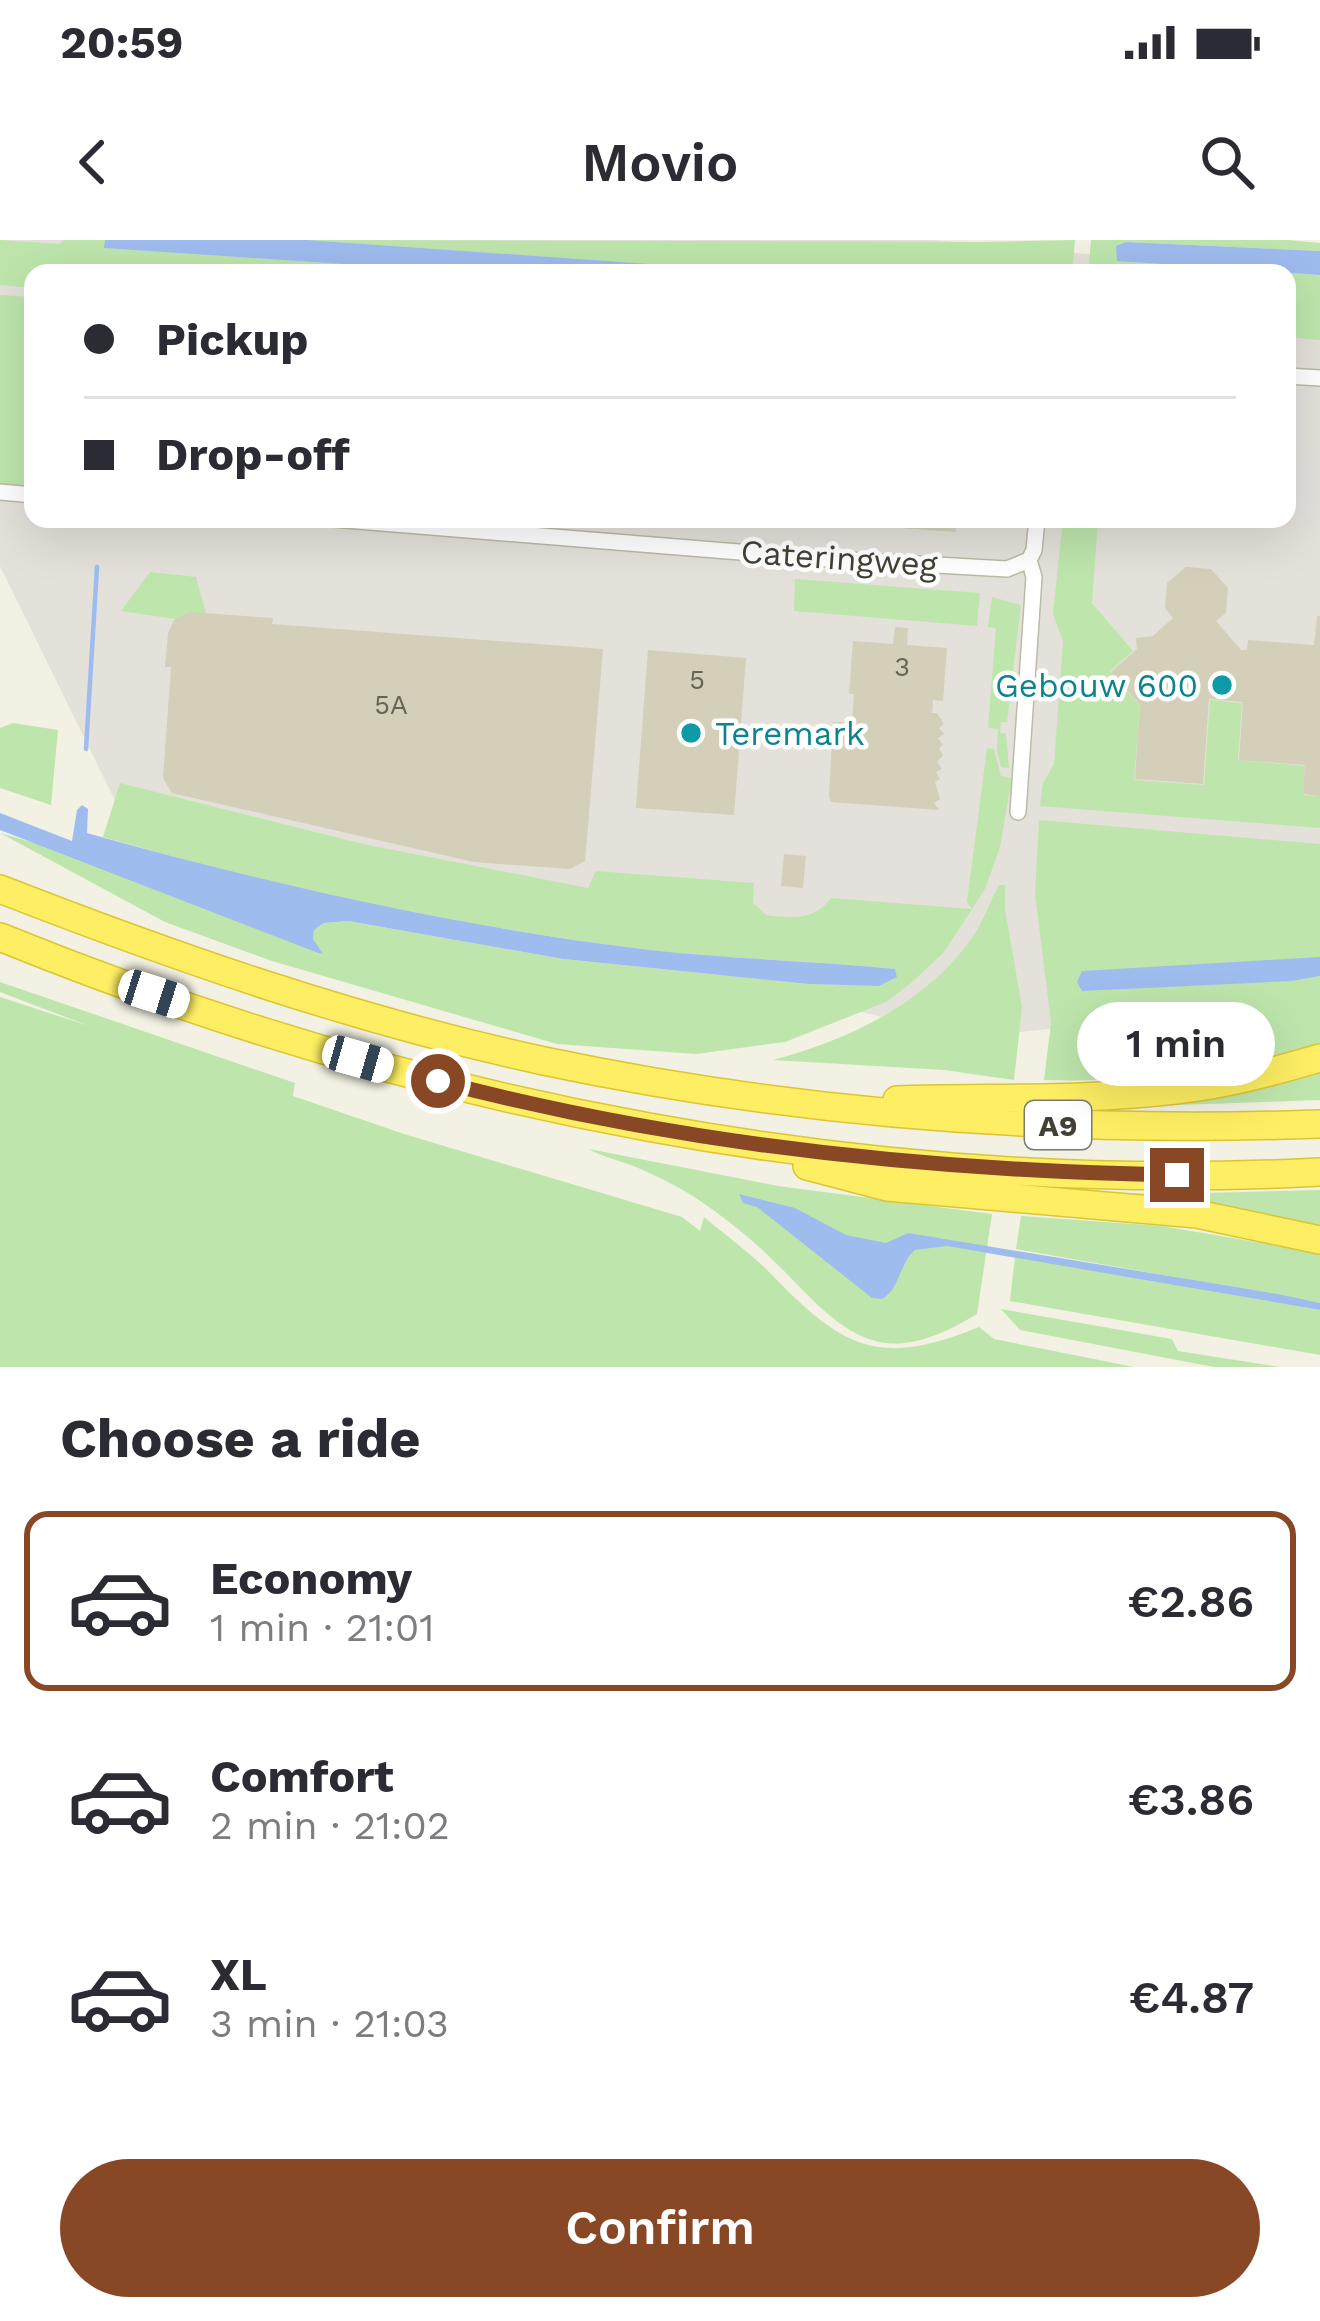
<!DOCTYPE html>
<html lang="en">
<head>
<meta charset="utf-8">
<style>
  :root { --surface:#fff; --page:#f7f7f7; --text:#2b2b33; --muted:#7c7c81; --line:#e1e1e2; --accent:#884825 }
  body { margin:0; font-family:"Work Sans",sans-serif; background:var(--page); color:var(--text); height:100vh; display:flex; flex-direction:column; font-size:45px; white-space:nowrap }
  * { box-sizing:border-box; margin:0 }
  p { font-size:39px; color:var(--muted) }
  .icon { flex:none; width:66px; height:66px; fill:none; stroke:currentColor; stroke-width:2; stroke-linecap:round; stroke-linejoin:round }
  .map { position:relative; height:1127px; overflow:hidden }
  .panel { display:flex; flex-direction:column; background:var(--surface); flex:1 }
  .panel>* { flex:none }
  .guide { position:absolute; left:24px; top:24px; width:1272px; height:264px; border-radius:24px; box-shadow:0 12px 48px #0002; display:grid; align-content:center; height:264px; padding:0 60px; background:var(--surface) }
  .end { position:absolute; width:54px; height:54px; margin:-27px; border:15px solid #884825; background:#fff; box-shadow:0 0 0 6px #fff }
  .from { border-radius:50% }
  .bubble { position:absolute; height:84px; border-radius:42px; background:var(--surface); box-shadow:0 12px 48px #0002; font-size:39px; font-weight:600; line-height:84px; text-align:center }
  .car { position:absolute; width:36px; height:72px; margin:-36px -18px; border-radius:15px; box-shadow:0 0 9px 3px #0007; background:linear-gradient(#fff 24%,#345 0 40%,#fff 0 76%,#345 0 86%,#fff 0) }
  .guide b { display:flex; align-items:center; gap:42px; height:114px; font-size:45px }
  .guide b+b { border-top:3px solid var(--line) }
  .guide i { width:30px; height:30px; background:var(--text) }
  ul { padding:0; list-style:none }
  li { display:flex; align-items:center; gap:36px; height:180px; margin:0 24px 18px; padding:0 36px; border:6px solid transparent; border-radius:24px }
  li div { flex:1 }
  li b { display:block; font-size:45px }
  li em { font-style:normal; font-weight:600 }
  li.on { border-color:var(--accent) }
  li>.icon { width:108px; height:108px; stroke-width:1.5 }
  h2 { padding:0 60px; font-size:54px; line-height:144px }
  .primary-button { display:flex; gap:24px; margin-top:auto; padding:24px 60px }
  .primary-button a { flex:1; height:138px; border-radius:72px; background:var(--accent); color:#fff; font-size:48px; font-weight:600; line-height:138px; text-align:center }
  .status { display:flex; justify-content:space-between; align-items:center; height:84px; padding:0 60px; background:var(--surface); direction:ltr }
  .status svg { height:33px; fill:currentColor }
  header { display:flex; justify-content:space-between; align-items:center; height:156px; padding:0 60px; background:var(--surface); font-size:54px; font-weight:600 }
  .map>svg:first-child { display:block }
  .industrial { fill:#e3e1d9; fill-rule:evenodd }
  .green { fill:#bee6ac }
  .parking { fill:#e2e1dc }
  .water { fill:#9fbcef }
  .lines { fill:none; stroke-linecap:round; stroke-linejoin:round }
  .stream { stroke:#9fbcef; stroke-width:4.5 }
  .building { fill:#d3cfb9 }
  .street-casing { stroke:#bdbaa6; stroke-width:18 }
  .highway-casing { stroke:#dcc533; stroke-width:30 }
  .street { stroke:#fff; stroke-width:15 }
  .highway { stroke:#fdee63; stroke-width:27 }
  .route { stroke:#884825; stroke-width:15 }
  .culture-dot { fill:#0f9aa8; stroke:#fff; stroke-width:4.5 }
  .labels { text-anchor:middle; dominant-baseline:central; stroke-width:9; stroke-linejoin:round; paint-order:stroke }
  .number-label { font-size:27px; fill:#676455 }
  .shield { fill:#fff; stroke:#7b7a71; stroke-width:3 }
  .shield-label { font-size:30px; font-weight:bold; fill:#434134 }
  .street-label { font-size:33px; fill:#434134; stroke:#fff }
  .culture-label { font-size:33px; fill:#0d838f; stroke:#fff; text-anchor:end }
</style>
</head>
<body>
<div class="status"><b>20:59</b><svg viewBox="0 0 49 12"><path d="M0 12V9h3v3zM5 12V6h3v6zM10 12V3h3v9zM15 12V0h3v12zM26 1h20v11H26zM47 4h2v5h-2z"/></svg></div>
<header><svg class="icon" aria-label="back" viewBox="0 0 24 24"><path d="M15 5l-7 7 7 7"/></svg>Movio<svg class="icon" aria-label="search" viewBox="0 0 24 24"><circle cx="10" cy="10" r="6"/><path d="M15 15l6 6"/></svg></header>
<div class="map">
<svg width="1320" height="1127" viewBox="0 0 1320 1127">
  <rect width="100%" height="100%" fill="#f2f1e3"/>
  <path class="industrial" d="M 0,0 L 932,0 L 1320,35 L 1320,759 L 966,798 L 129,589 L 0,326 ZM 33,33 L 1287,33 L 1287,279 L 33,279 Z"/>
  <path class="green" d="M 0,0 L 60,4 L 64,0 L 105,0 L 105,8 L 476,33 L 33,33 L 33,48 L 0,45 Z
    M 307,0 L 984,2 L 1075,0 L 1072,33 L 778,33 Z
    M 1091,0 L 1288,0 L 1320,3 L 1320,11 L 1126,2 L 1127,22 L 1285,33 L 1088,33 Z
    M 1287,33 L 1320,35 L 1320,100 L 1287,97 Z
    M 0,55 L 33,57 L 33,247 L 0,245 Z
    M 1063,279 L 1098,279 L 1092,363 L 1133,411 L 1110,431 L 1140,466 L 1134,540 L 1204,545 L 1210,460 L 1242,463 L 1238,520 L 1305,526 L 1303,555 L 1320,556 L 1320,588 L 1040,566 L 1043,543 L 1054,524 L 1063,401 L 1053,374 Z
    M 150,332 L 196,337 L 209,384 L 121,371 Z
    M 795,339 L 980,353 L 977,386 L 794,371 Z
    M 992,357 L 1021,365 L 1007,482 L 1001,482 L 1000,493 L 1006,494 L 1009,528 L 1001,527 L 997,511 L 998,489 L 988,488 L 996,388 L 988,387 Z
    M 13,483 L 58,490 L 51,565 L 0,548 L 0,488 Z
    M 987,508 L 994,509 L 1001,536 L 1012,538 L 1000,607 L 985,649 L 944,712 L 911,743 L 886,762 L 785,802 L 696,814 L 557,804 L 272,721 L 165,682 L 0,593 L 48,607 L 321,714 L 313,699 L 314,690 L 324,683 L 348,681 L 563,719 L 809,744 L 878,746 L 897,737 L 895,729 C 813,721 730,719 649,710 C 464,687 282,649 103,597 L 120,543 L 363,604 L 588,648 L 596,631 L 754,643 L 753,663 L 766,675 C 792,678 814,681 831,658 L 972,669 L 967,662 Z
    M 1039,580 L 1320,604 L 1320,803 C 1228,830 1139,843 1044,840 L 1051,783 L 1035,654 Z
    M 999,645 L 1005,645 L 1005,669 L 1022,767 L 1014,840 L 944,830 L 773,820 C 851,799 927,763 974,695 C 984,680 990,661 999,645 Z
    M 0,742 L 295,843 L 293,856 L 404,894 L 682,977 L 700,991 L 704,977 C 728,997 754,1016 775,1038 C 845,1110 881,1127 979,1087 L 994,1099 L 1134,1127 L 0,1127 L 0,757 L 89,786 L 0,752 Z
    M 1320,832 L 1320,860 L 1148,866 L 1228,855 Z
    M 589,909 L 778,946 L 992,974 L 977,1074 C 890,1127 854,1105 790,1037 C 766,1012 741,990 713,970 C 688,951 660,937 631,925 C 617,920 600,916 589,909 Z
    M 1005,949 L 1164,954 L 1320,950 L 1320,986 L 1267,975 Z
    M 1021,976 L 1162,986 L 1320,1013 L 1320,1063 L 1016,1009 Z
    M 1015,1017 L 1320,1070 L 1320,1115 L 1010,1061 Z
    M 1001,1069 L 1172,1099 L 1178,1111 L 1280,1127 L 1214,1127 L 1020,1090 Z"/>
  <path class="parking" d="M 1287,149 L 1304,151 L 1301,212 L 1320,215 L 1320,268 L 1315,279 L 1287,277 Z
    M 810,569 L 967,586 L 963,661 L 808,651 Z"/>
  <path class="water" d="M 105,0 L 307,0 L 778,33 L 476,33 L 104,8 Z
    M 1126,2 L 1320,11 L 1320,35 L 1117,21 L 1116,6 Z
    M 82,565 L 88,569 L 87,593 C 272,645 459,687 650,710 C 731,719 813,721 895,729 L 897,737 L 879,746 L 809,744 L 563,719 L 348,681 L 324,683 L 314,690 L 313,699 L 323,714 L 318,713 L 0,590 L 0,573 L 72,601 L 77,570 Z
    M 1320,717 L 1320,736 L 1292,741 L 1082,751 L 1077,742 L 1082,731 Z
    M 739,954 L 795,968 L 846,995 L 886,1003 L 908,993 L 1278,1054 L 1320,1063 L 1320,1070 L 947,1006 L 915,1010 C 899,1024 900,1049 882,1059 L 872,1058 L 757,967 L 743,963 Z"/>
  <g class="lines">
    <path class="stream" d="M 86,509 L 97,327"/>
  </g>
  <path class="building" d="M 831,279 L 954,279 L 956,292 L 830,283 Z
    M 1186,327 L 1211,329 L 1228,348 L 1226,373 L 1216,381 L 1241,410 L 1247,410 L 1248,400 L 1314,405 L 1317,376 L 1320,376 L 1320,556 L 1303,554 L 1305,525 L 1239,520 L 1243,462 L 1209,459 L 1203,544 L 1135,539 L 1140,465 L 1111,432 L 1137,409 L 1136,398 L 1153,396 L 1173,378 L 1165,368 L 1167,343 Z
    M 189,372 L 273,378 L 272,384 L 603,409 L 585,621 L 570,629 L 474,622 L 172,553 L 163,538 L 171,427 L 165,427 L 168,393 L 174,380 Z
    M 895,387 L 908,388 L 907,405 L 947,408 L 943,461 L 933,460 L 932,473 L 937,473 L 944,484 L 939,488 L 944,494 L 938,498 L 943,505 L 939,508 L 943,515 L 937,522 L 942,529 L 936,532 L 940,539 L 935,542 L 940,559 L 934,563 L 939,570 L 831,562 L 829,557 L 833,482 L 852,482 L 854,454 L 849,454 L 853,401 L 893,404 Z
    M 648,410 L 746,418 L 734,575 L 636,568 Z
    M 784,614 L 806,616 L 803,648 L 781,646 Z"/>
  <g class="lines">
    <defs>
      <path id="street" d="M 1287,136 L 1320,138
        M 0,252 L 33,255
        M 333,279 L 813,318 L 1007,329 L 1029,320
        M 1018,572 L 1034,337 L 1029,320 L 1034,310 L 1037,279"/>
      <path id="highway" d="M 0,649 C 177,718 358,781 544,821 C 800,875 1059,893 1320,884
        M 0,697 C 416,866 870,956 1320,932
        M 897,860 C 989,857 1083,861 1175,850 C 1224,845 1272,832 1320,818
        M 807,926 L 887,947 L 1197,974 L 1320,1000"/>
    </defs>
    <use href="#street" class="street-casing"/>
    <use href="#highway" class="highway-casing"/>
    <use href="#street" class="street"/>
    <use href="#highway" class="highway"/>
  </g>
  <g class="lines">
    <path class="route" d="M 438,841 C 680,905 928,931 1177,935"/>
  </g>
  <g class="culture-dot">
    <circle cx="1222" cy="445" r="12"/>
    <circle cx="691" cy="493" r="12"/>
  </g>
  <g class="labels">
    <g class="number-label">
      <text x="902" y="427">3</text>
      <text x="697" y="440">5</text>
      <text x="391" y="465">5A</text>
    </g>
    <rect class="shield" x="1025" y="861" width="66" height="48" rx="9"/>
    <g class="shield-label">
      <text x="1058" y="885">A9</text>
    </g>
    <g class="street-label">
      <text transform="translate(839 318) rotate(4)">Cateringweg</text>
    </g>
    <g class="culture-label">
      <text x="1198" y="445">Gebouw 600</text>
      <text x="715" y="493" text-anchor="start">Teremark</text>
    </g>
  </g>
</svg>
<i class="end from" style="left:438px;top:841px"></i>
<i class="end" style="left:1177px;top:935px"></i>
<div class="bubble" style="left:1077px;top:762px;width:198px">1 min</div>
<i class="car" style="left:154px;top:754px;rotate:108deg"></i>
<i class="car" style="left:358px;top:819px;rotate:106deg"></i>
<div class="guide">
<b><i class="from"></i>Pickup</b>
<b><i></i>Drop-off</b>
</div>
</div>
<section class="panel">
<h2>Choose a ride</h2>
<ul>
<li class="on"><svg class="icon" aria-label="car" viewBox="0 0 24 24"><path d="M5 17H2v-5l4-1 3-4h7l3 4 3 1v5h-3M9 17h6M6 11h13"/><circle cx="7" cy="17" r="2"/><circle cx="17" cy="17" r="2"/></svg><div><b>Economy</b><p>1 min · 21:01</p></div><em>€2.86</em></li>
<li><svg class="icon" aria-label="car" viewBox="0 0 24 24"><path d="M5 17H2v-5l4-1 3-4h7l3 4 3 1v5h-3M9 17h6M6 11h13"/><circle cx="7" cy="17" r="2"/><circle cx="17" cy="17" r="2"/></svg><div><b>Comfort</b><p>2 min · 21:02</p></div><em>€3.86</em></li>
<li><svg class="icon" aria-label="car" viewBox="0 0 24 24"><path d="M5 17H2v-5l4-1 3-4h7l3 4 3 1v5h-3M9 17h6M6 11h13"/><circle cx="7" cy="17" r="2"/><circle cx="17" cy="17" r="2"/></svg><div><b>XL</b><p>3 min · 21:03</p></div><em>€4.87</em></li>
</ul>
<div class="primary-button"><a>Confirm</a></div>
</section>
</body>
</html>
